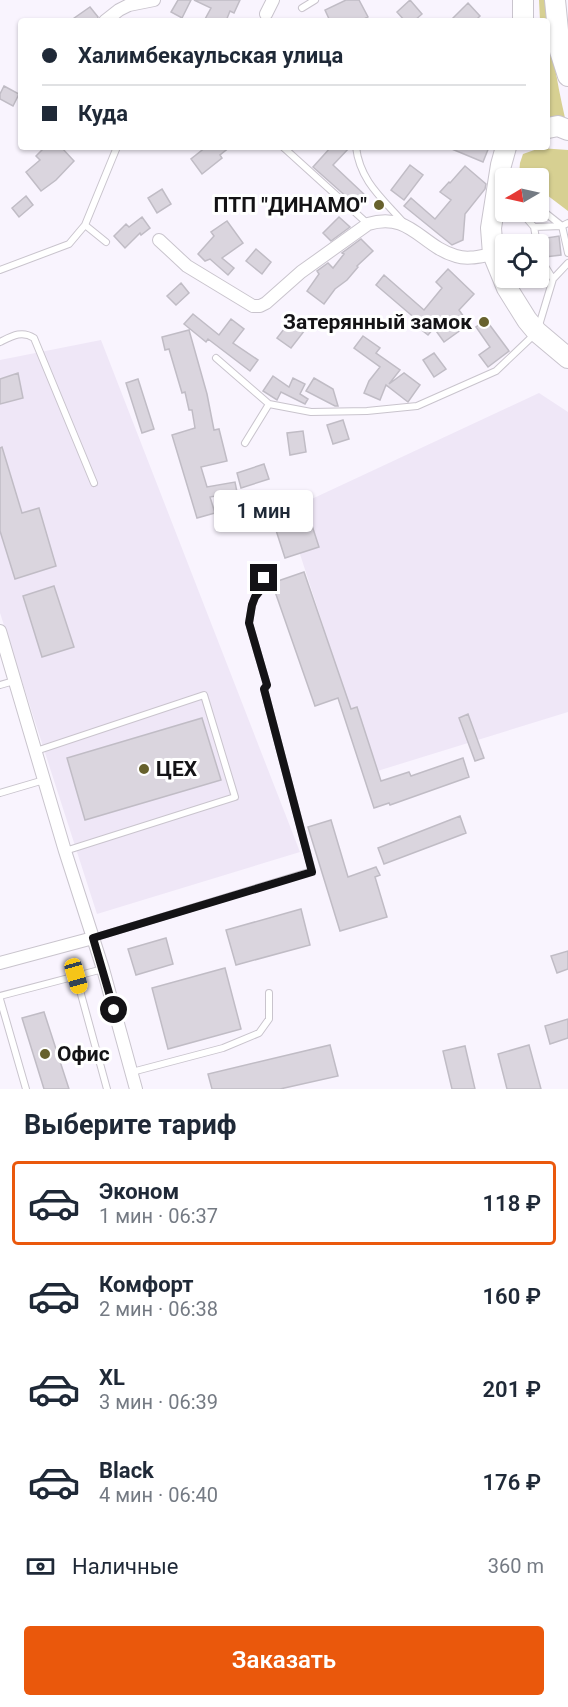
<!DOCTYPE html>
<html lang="ru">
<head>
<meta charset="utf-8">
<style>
  :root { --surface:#fff; --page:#f6f6f7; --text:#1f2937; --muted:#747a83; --line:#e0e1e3; --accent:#ea580c }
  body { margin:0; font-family:Roboto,sans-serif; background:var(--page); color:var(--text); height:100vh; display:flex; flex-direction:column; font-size:22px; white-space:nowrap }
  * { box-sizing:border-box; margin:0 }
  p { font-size:20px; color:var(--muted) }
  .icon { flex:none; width:33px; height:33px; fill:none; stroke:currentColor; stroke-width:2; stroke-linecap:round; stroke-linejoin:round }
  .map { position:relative; height:1089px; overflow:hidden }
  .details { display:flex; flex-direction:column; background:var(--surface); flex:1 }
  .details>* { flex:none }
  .guide { position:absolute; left:18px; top:18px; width:532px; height:132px; border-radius:6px; box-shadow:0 2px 4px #0004; display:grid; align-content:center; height:132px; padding:0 24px; background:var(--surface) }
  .needle { width:39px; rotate:261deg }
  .buttons { position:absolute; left:495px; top:168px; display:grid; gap:12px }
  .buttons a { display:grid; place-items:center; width:54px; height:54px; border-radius:6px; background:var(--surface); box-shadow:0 2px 4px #0004; font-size:30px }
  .end { position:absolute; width:27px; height:27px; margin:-14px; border:8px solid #141316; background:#fff; box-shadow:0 0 0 3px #fff }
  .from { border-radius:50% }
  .bubble { position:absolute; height:42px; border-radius:6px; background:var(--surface); box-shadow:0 2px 4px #0004; font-size:20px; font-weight:600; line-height:42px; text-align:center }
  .car { position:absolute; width:18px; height:36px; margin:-18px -9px; border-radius:8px; box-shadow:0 0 4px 2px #0007; background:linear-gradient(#f5c518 24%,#345 0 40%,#f5c518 0 76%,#345 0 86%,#f5c518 0) }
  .guide b { display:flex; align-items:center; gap:21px; height:57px; font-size:22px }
  .guide b+b { border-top:2px solid var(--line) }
  .guide i { width:15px; height:15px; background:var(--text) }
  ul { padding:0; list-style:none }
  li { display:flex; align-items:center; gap:18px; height:84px; margin:0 12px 9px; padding:0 12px; border:3px solid transparent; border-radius:6px }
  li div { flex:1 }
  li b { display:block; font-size:22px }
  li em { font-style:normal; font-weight:600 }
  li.active { border-color:var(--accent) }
  li>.icon { width:54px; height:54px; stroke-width:1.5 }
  h2 { padding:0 24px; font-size:27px; line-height:72px }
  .pay { display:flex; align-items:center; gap:15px; height:66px; padding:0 24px; font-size:22px }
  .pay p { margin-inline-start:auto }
  .primary-button { display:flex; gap:12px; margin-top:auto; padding:12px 24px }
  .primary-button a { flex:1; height:69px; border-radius:6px; background:var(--accent); color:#fff; font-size:24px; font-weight:600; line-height:69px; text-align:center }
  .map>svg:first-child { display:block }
  .built { fill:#efe7f7 }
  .green { fill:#d7d092 }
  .building { fill:#dad5de; stroke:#c0bcc5; stroke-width:1.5 }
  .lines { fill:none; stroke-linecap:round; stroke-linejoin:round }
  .lane-casing { stroke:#c9c4cd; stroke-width:8 }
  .street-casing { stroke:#c9c4cd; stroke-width:14 }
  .primary-casing { stroke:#c9c4cd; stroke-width:22 }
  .lane { stroke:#fff; stroke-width:6 }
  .street { stroke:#fff; stroke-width:12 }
  .primary { stroke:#fff; stroke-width:20 }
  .route { stroke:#141316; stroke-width:8 }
  .poi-dot { fill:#67612d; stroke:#fff; stroke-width:2 }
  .labels { text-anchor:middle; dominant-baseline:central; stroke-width:6; stroke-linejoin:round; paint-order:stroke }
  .poi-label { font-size:21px; font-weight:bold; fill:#141316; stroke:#fff; text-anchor:end }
</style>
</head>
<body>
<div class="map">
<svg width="568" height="1089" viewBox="0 0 568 1089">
  <rect width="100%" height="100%" fill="#f9f4fe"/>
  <path class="built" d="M 101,340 L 300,852 L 97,914 L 0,613 L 0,360 Z
    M 539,393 L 568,412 L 568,712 L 371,773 L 286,511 Z"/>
  <path class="green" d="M 539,0 L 547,0 C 550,40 556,79 565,118 L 548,118 L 548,21 L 540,21 Z
    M 540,148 L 568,150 L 568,211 L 539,189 L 538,178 L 524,178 L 519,174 L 520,163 L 523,154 Z"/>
  <path class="building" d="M 178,0 L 191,0 L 182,18 L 171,12 Z
    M 194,0 L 240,0 L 234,13 L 230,11 L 226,21 L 204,21 L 211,8 Z
    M 346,0 L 359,0 L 368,17 L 360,21 L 330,21 L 325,10 Z
    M 410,0 L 422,14 L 414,21 L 405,21 L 397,12 Z
    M 468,3 L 480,16 L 475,21 L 450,21 Z
    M 90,7 L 98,17 L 97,21 L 70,21 Z
    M 4,86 L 19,94 L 13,106 L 0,99 L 0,94 Z
    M 45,147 L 61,147 L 74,161 L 56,180 L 41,191 L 26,172 L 40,160 L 36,156 Z
    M 206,147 L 230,147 L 220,155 L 222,158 L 202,174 L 191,159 Z
    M 331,147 L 350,147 L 333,165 L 367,197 L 358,207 L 313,167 Z
    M 447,147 L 489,147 L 483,162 Z
    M 410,165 L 423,175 L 404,200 L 391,190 Z
    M 465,166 L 486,184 L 485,189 L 465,214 L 463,240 L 452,245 L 404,206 L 411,198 L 435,219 L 451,200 L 440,192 L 449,182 L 450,183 Z
    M 162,189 L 171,204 L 157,213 L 148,198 Z
    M 26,196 L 33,205 L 19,217 L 12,208 Z
    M 142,217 L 150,228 L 141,235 L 140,233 L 125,248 L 114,236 L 126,224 L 129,227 Z
    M 339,217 L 350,227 L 331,241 L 323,233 Z
    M 227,221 L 243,243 L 222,258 L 234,268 L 228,275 L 210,259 L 205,261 L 198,254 L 214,236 L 211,232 Z
    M 559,236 L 561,255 L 545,257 L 541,248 L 541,239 Z
    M 361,239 L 373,251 L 357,266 L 358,267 L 347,280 L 335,289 L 324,304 L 307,291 L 319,274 L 317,271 L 328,263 L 333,268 L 344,254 L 342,253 Z
    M 256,249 L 271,262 L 262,274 L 246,261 Z
    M 448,269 L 474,294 L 459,310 L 469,324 L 444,342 L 434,328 L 428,335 L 414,324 L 417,320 L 376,285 L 384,275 L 424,310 L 442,288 L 436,282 Z
    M 181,283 L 189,293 L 176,305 L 167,296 Z
    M 193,314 L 219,335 L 231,319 L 244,329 L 233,343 L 258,360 L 250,371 L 208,339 L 206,342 L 184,324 Z
    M 291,320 L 305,330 L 291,348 L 277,338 Z
    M 486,320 L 509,351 L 488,367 L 479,355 L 490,347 L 476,327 Z
    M 189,330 L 207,394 L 214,430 L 219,429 L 227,461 L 201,467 L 207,487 L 235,482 L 237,492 L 210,497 L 215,513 L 197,518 L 172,435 L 195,428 L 192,410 L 189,410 L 185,392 L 182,393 L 169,349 L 165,350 L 162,337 Z
    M 363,336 L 380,348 L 376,353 L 400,370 L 389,384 L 404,373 L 420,385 L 408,402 L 386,385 L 380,400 L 364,393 L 369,381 L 380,367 L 354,348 Z
    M 434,353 L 446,369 L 434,377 L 423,360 Z
    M 18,373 L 23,398 L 0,404 L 0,379 Z
    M 273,376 L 289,387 L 293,378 L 305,384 L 300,394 L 308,399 L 305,404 L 281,392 L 277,400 L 263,391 Z
    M 314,378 L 333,389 L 338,406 L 335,406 L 306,391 Z
    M 138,379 L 154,429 L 142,433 L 126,383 Z
    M 343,420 L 349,439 L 333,444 L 327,425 Z
    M 303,431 L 306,452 L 290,455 L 287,433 Z
    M 2,447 L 22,513 L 39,508 L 56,566 L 15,579 L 0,531 L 0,448 Z
    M 264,464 L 269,479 L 241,488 L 237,473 Z
    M 307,510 L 319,547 L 285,558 L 273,521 Z
    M 304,572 L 351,709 L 357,707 L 381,781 L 409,772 L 411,776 L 463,758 L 469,777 L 390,805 L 389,803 L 374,808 L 338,698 L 315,706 L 272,583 Z
    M 54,586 L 74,647 L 42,657 L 23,596 Z
    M 468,714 L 484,758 L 475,761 L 459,718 Z
    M 202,718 L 221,780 L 85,820 L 67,758 Z
    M 460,816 L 466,833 L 384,864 L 378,848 Z
    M 331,820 L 348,877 L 376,867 L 380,875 L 375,877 L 387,917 L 340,931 L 308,827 Z
    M 301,909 L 310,945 L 236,965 L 226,930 Z
    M 166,938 L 173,964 L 136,975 L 128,949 Z
    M 568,951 L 568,969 L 557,973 L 551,956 Z
    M 225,968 L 241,1029 L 168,1049 L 152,988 Z
    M 44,1012 L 69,1089 L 44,1089 L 22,1018 Z
    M 568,1019 L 568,1038 L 550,1044 L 545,1026 Z
    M 330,1045 L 338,1076 L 280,1089 L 212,1089 L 208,1074 Z
    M 529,1045 L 541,1089 L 507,1089 L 498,1054 Z
    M 465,1046 L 475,1089 L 452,1089 L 443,1051 Z"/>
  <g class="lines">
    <defs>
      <path id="lane" d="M 302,8 L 315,0
        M 283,147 L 368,224
        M 356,147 C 360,181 382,198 403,222
        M 538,207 L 562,226 L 568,253
        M 521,212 L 534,227 L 537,244
        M 85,225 L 106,242
        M 534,227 L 562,226 L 568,223
        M 538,252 L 540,258 L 553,279
        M 0,270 L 69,244 L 85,225 L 117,147
        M 0,342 C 12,336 22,330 34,338 L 94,483
        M 216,358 L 269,404 L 311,412 L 367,411 L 417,406 L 496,371 L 537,332 L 553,279 L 568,263
        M 245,443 L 269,404
        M 0,685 L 14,681
        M 36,751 L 204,695 L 235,797 L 65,851
        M 0,793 L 44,780
        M 93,938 L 312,871 L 264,689 L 267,685 L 249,623 L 252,605 L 255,597 L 262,588 L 265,578
        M 76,976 L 107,1089
        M 0,996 L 103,969
        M 0,999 L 26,1089
        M 132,1072 L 223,1048 L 259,1033 L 269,1019 L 269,993"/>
      <path id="street" d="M 266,14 L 273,0
        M 105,21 L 119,10 L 129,5 L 154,0
        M 159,240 L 187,266 L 253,306 L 260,306 L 266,303 L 301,272 L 368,224 C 410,211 421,246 456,256 C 468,260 481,256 493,254
        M 0,631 L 65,851 L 103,969 L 136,1089
        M 0,963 L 93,938"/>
      <path id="primary" d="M 555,0 L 560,51 L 568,76
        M 523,21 L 523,0
        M 548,128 L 558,126 L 568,130
        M 506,147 L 501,165 L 491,228 L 493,254 L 507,288 L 527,320 L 537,332 L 568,358"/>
    </defs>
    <use href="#lane" class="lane-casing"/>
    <use href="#street" class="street-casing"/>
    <use href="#primary" class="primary-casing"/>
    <use href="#lane" class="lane"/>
    <use href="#street" class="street"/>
    <use href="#primary" class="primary"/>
  </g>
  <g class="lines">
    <path class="route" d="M 114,1010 L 93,938 L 312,872 L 264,689 L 267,685 L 249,623 L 252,605 L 255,597 L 262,588 L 264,578"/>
  </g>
  <g class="poi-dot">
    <circle cx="379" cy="205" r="6"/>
    <circle cx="484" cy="322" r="6"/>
    <circle cx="144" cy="769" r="6"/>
    <circle cx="45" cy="1054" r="6"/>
  </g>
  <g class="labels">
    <g class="poi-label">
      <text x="367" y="205">ПТП "ДИНАМО"</text>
      <text x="472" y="322">Затерянный замок</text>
      <text x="156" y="769" text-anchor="start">ЦЕХ</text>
      <text x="57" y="1054" text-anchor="start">Офис</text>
    </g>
  </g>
</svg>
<div class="buttons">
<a><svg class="needle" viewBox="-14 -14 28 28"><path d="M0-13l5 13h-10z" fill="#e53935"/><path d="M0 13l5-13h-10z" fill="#747a83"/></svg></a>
<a><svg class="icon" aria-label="locate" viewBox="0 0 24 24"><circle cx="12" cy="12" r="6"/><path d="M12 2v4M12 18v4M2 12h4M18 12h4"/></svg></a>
</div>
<i class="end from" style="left:114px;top:1010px"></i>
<i class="end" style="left:264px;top:578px"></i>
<div class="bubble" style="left:214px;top:490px;width:99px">1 мин</div>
<i class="car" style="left:76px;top:976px;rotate:164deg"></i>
<div class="guide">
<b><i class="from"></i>Халимбекаульская улица</b>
<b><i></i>Куда</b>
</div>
</div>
<section class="details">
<h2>Выберите тариф</h2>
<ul>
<li class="active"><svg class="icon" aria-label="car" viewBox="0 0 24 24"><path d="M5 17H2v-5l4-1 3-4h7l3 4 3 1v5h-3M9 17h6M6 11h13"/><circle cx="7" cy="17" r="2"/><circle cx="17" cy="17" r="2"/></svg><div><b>Эконом</b><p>1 мин · 06:37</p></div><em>118 ₽</em></li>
<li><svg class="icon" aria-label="car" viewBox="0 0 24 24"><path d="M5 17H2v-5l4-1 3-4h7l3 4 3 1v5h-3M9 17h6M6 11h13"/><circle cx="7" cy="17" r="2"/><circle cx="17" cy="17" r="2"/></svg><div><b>Комфорт</b><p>2 мин · 06:38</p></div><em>160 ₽</em></li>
<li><svg class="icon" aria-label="car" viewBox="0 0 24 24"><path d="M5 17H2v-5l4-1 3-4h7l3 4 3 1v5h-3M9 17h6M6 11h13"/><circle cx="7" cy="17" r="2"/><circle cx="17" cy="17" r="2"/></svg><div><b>XL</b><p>3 мин · 06:39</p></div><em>201 ₽</em></li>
<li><svg class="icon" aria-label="car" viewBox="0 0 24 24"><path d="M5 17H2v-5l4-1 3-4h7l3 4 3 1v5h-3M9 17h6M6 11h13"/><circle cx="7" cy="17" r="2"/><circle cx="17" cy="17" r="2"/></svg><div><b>Black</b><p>4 мин · 06:40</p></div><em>176 ₽</em></li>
</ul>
<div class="pay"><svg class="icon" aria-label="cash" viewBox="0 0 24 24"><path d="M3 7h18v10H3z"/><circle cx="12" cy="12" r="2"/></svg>Наличные<p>360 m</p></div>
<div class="primary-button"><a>Заказать</a></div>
</section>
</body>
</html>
